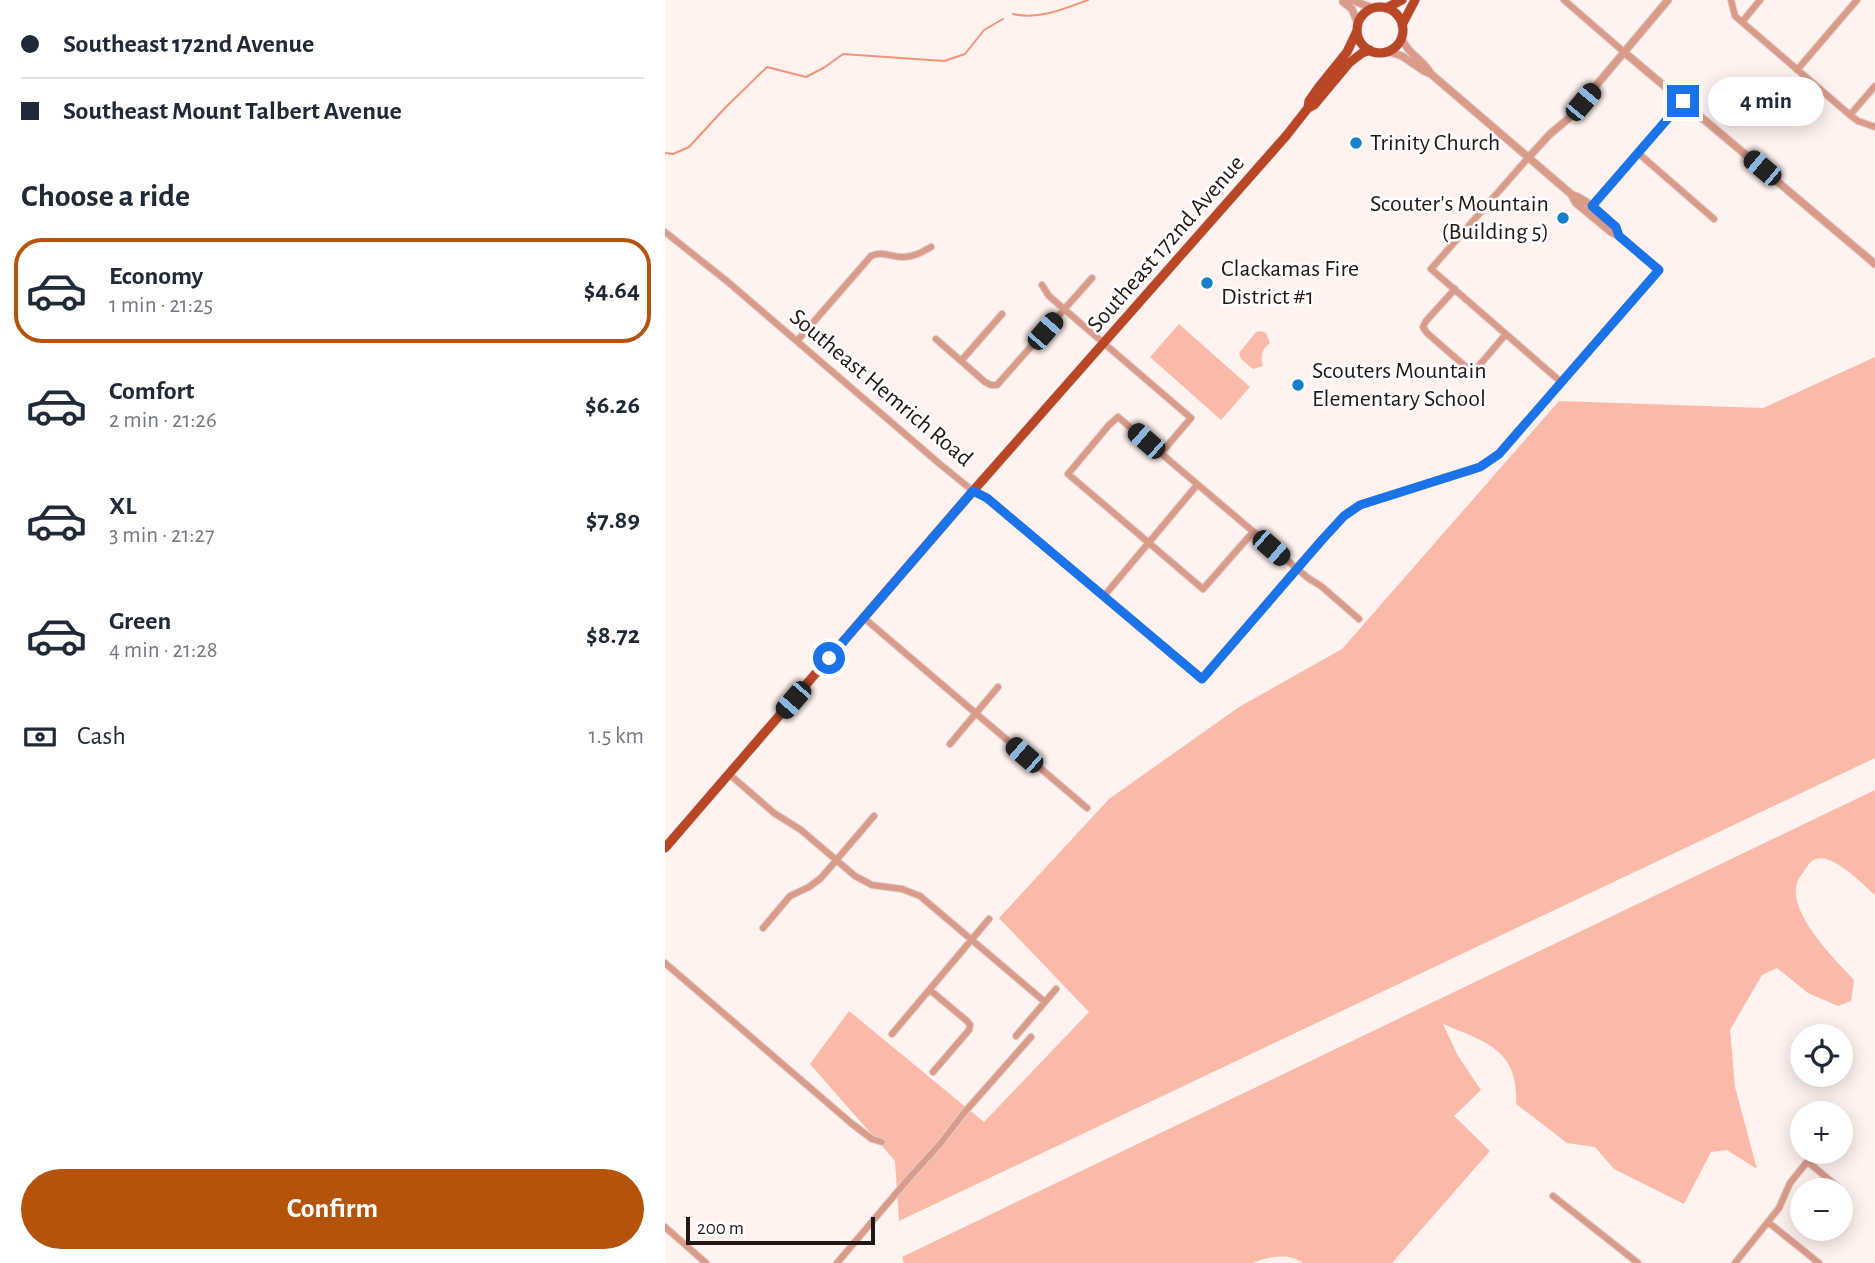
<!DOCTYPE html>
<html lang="en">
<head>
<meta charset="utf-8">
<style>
  :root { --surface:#fff; --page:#f6f6f7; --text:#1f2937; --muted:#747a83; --line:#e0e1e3; --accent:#b45309 }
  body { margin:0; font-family:"Alegreya Sans",sans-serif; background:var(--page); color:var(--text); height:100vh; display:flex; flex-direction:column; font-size:26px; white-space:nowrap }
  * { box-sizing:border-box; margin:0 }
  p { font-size:23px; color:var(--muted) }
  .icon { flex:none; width:38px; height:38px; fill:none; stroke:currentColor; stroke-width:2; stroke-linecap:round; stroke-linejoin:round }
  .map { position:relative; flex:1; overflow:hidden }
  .drawer { display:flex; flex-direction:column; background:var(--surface); width:665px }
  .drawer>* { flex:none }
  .hud { display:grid; align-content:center; height:154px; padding:0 21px; background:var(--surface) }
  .fabs { position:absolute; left:1125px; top:1024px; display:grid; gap:14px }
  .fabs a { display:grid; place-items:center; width:63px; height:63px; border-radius:50%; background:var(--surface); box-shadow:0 4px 18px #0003; font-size:35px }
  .scale { position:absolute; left:21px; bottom:18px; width:189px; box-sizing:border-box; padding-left:7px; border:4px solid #221815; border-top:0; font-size:19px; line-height:24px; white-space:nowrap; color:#221815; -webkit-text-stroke:5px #fff; paint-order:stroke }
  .end { position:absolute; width:32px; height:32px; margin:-16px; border:9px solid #1a73e8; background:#fff; box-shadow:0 0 0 4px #fff }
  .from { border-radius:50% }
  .bubble { position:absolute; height:49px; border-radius:24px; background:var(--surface); box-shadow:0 4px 18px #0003; font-size:23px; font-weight:600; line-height:49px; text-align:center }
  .car { position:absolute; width:21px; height:42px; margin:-21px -10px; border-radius:9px; box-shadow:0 0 5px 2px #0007; background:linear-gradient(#222 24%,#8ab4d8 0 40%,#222 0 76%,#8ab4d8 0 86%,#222 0) }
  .hud b { display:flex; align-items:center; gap:24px; height:66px; font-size:26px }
  .hud b+b { border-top:2px solid var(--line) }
  .hud i { width:18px; height:18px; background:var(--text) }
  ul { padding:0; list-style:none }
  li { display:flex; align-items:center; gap:21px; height:105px; margin:0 14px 10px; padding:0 7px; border:4px solid transparent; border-radius:28px }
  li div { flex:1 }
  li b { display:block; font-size:26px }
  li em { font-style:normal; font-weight:600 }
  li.active { border-color:var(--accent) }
  li>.icon { width:63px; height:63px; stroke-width:1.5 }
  h2 { padding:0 21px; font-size:32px; line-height:84px }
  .pay { display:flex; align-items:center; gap:18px; height:77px; padding:0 21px; font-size:26px }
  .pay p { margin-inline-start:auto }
  .cta { display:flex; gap:14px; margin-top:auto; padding:14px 21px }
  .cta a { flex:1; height:80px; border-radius:42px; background:var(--accent); color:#fff; font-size:28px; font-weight:600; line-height:80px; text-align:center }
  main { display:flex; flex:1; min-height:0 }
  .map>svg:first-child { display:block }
  .green { fill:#fbbaa8 }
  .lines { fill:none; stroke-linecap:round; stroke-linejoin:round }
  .stream { stroke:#f39479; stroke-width:2 }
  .minor-casing { stroke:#dccfcc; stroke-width:8 }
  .tertiary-casing { stroke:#dccfcc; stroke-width:9 }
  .primary-casing { stroke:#dccfcc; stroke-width:10 }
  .minor { stroke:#db9b89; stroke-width:6 }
  .tertiary { stroke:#db9b89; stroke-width:7 }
  .primary { stroke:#b94726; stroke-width:9 }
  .route { stroke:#1a73e8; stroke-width:9 }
  .poi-dot { fill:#1881cb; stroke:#fff; stroke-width:2.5 }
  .labels { text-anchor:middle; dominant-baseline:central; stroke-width:5; stroke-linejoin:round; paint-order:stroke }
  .poi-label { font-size:24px; fill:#221815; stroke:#fff; text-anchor:start }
  .street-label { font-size:24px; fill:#221815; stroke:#fff }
</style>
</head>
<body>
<main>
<section class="drawer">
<div class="hud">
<b><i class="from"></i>Southeast 172nd Avenue</b>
<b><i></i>Southeast Mount Talbert Avenue</b>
</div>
<h2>Choose a ride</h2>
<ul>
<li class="active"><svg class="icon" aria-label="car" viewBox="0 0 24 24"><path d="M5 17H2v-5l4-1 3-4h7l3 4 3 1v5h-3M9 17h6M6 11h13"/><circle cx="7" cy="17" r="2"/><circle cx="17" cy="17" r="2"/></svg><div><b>Economy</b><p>1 min · 21:25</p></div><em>$4.64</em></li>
<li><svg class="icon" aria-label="car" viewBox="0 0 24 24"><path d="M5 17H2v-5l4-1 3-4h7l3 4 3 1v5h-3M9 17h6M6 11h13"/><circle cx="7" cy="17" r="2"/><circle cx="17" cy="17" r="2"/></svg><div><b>Comfort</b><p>2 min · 21:26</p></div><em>$6.26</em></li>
<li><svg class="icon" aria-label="car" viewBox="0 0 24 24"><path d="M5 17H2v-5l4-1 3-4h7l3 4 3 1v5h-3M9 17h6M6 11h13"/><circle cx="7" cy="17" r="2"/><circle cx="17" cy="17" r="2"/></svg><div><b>XL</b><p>3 min · 21:27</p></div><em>$7.89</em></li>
<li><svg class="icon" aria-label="car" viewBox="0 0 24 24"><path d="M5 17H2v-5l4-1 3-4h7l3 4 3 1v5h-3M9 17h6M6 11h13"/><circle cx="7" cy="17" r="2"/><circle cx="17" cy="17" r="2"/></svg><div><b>Green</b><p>4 min · 21:28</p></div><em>$8.72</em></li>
</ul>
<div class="pay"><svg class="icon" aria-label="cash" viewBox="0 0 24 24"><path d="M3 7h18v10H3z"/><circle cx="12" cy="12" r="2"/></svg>Cash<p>1.5 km</p></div>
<div class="cta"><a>Confirm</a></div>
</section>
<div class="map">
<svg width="1210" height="1263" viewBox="0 0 1210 1263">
  <rect width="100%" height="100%" fill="#fff2ef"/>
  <path class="green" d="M 514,324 L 585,387 L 556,420 L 485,357 Z
    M 595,331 L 601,333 L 605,343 C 597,349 595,356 598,366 L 588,369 L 576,359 L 574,353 L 591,332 Z
    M 1210,357 L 1210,758 L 234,1221 L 230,1161 L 145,1064 L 184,1011 L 319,1122 L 424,1012 L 334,918 L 444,799 L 574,707 L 677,649 L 894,401 L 1098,408 Z
    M 1210,790 L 1210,895 C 1197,884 1164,848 1147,861 C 1143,864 1140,870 1137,874 C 1128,885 1130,898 1135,910 C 1145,934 1171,961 1189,980 L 1186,1001 L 1173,1006 L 1143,993 L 1112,968 L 1097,975 L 1065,1030 L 1070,1087 L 1092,1169 L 1062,1150 L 1046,1152 L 1019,1204 L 949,1169 L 930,1147 L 902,1143 L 851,1104 C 854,1050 821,1042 778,1024 L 793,1056 L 816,1090 L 789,1116 L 825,1151 L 727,1263 L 638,1263 C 623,1252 603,1257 587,1263 L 239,1263 L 237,1257 Z"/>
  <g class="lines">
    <path class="stream" d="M 348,14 C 373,20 399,9 423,0
      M 0,153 L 8,154 L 24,147 L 60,108 L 102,67 L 141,77 L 160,67 L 178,54 L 279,61 L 300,54 L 319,30 L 338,19"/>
    <defs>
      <path id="minor" d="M 899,0 L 959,52
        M 1066,0 L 1070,16 L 1185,115 L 1193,121 L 1210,127
        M 1077,22 L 1095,0
        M 1132,70 L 1192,0
        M 1185,115 L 1210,86
        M 973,153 L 1049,219
        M 863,158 L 766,269 L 896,382
        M 927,206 L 1018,101
        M 0,232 L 63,282 L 276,465 L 308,491 L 322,498 L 537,679
        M 377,285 L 384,296 L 399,309 L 526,418 L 496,453
        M 790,289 L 761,321 L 758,327 L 762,333 L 801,367 L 808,371 L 812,368 L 841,334
        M 271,339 L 320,382 L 326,385 L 332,385 L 427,278
        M 132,341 L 206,256 C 218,250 227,258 239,257 C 249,257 257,252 266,247
        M 296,361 L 337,314
        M 588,532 L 538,589 L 403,474 L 444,425 L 453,417 L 643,578 L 656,586 L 694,619
        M 439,596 L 532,485
        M 199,618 L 422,808
        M 285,744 L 333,687
        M 64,774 L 109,813 L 136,830 L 190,876 L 207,885 L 237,889 L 255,896 L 380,1002
        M 98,928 L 125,896 L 144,887 L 156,878 L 209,816
        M 0,963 L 186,1123 L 207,1139 L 217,1142
        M 265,990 L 302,1021 L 305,1025 L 304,1030 L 268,1072
        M 227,1034 L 324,919
        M 351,1036 L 391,989
        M 1143,1162 L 1174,1188
        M 888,1196 L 973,1263
        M 1103,1222 L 1154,1263
        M 0,1227 L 41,1263
        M 172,1263 L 245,1177 L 275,1144 L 298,1114 L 366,1037
        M 1070,1263 L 1114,1208 L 1125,1183 L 1150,1152"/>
      <path id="tertiary" d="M 680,0 L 678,2 L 687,9 L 693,24
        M 686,0 L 708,8
        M 736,37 C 743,55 758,59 766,74
        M 959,52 L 1210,264
        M 863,158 L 885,134 L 903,119 L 1003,0
        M 906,194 C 922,200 948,220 954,235
        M 537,679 L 656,541 L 679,516 L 695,505 L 815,467 L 834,454 L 994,270 L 954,236 L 946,232 L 911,203 L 906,194 L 766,74 L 759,71 L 737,56 L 722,51"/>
      <path id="primary" d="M692 30a23 23 0 1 1 46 0a23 23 0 1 1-46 0Z
        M 721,8 L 737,0
        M 737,25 L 750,0
        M 643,108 L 649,105 L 684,63 L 697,53 L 705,50
        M 0,848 L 308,491 L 621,136 L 643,108 L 644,101 L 653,88 L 682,52 L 692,31"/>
    </defs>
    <use href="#minor" class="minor-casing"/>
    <use href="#tertiary" class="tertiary-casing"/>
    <use href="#primary" class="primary-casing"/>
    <use href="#minor" class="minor"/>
    <use href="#tertiary" class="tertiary"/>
    <use href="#primary" class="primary"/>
  </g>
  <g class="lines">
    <path class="route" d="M 164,658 L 308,491 L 322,498 L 537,679 L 656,541 L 679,516 L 695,505 L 815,467 L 834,454 L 994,270 L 954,236 L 951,227 L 927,206 L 1018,101"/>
  </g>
  <g class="poi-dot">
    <circle cx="691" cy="143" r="7"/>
    <circle cx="898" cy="218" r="7"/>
    <circle cx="542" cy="283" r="7"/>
    <circle cx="633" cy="385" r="7"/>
  </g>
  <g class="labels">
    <g class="poi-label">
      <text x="705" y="143">Trinity Church</text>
      <text x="884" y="204" text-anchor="end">Scouter's Mountain<tspan x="884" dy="28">(Building 5)</tspan></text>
      <text x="556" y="269">Clackamas Fire<tspan x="556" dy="28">District #1</tspan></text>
      <text x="647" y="371">Scouters Mountain<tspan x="647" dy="28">Elementary School</tspan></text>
    </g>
    <g class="street-label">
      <text transform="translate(501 244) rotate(-49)">Southeast 172nd Avenue</text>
      <text transform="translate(216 388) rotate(40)">Southeast Hemrich Road</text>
    </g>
  </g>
</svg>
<div class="fabs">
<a><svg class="icon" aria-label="locate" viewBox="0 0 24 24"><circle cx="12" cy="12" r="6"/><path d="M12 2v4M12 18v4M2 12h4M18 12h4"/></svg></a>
<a>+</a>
<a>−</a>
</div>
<div class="scale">200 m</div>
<i class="end from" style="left:164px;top:658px"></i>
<i class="end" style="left:1018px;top:101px"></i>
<div class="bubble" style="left:1043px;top:77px;width:116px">4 min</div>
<i class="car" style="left:918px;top:102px;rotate:40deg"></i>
<i class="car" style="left:1097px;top:168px;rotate:310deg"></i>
<i class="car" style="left:380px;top:331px;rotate:41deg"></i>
<i class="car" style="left:481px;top:441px;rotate:311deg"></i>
<i class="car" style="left:606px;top:548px;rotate:131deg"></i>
<i class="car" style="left:128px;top:700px;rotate:221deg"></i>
<i class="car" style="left:359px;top:755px;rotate:311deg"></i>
</div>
</main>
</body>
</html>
